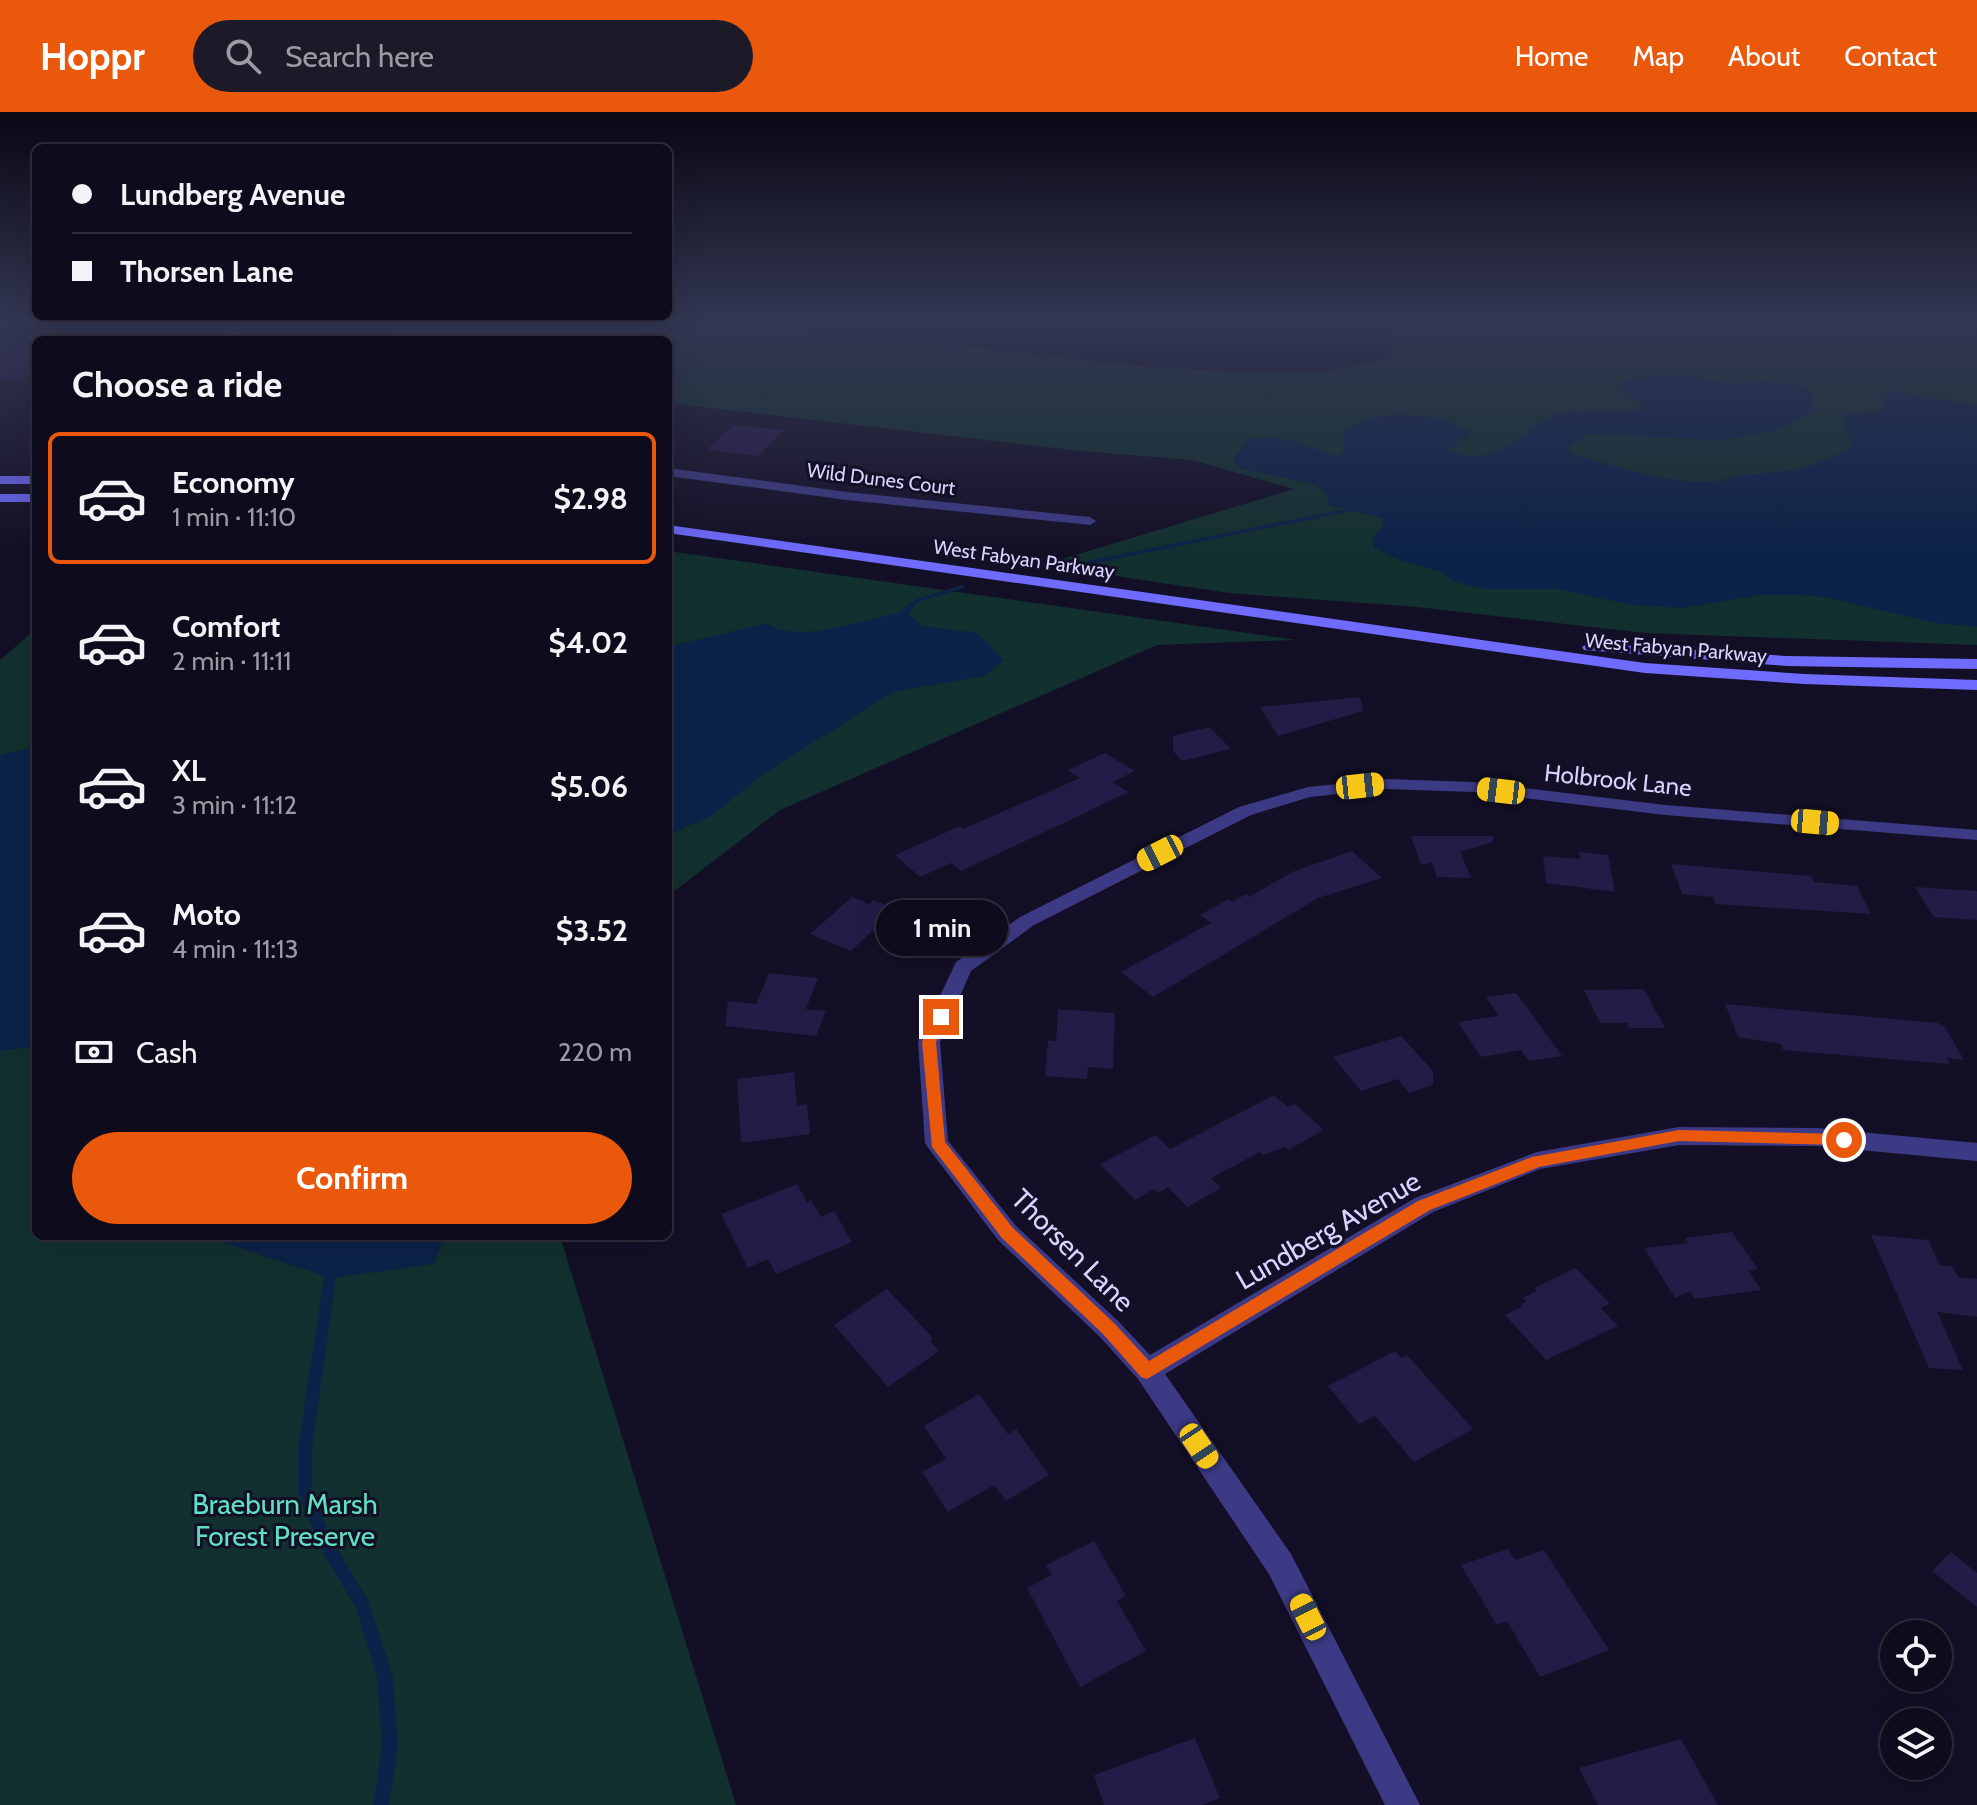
<!DOCTYPE html>
<html lang="en">
<head>
<meta charset="utf-8">
<style>
  :root { --surface:#0e0b1c; --page:#1c1929; --text:#f1f3f6; --muted:#9b9ba3; --line:#2e2b3b; --accent:#ea580c }
  body { margin:0; font-family:Cabin,sans-serif; background:var(--page); color:var(--text); height:100vh; display:flex; flex-direction:column; font-size:30px; white-space:nowrap }
  * { box-sizing:border-box; margin:0 }
  p { font-size:26px; color:var(--muted) }
  .icon { flex:none; width:44px; height:44px; fill:none; stroke:currentColor; stroke-width:2; stroke-linecap:round; stroke-linejoin:round }
  .map { position:relative; flex:1; overflow:hidden }
  .drawer { position:absolute; left:32px; top:224px; width:640px; height:904px; display:flex; flex-direction:column; background:var(--surface); border-radius:12px; box-shadow:0 8px 32px #0002,0 0 0 2px var(--line) }
  .drawer>* { flex:none }
  .top-card { position:absolute; left:32px; top:32px; width:640px; height:176px; border-radius:12px; box-shadow:0 8px 32px #0002,0 0 0 2px var(--line); display:grid; align-content:center; height:176px; padding:0 40px; background:var(--surface) }
  .buttons { position:absolute; left:1880px; top:1508px; display:grid; gap:16px }
  .buttons a { display:grid; place-items:center; width:72px; height:72px; border-radius:50%; background:var(--surface); box-shadow:0 8px 32px #0002,0 0 0 2px var(--line); font-size:40px }
  .end { position:absolute; width:36px; height:36px; margin:-18px; border:10px solid #ea580c; background:#fff; box-shadow:0 0 0 4px #fff }
  .from { border-radius:50% }
  .bubble { position:absolute; height:56px; border-radius:28px; background:var(--surface); box-shadow:0 8px 32px #0002,0 0 0 2px var(--line); font-size:26px; font-weight:800; line-height:56px; text-align:center }
  .car { position:absolute; width:24px; height:48px; margin:-24px -12px; border-radius:10px; box-shadow:0 0 6px 2px #0007; background:linear-gradient(#f5c518 24%,#345 0 40%,#f5c518 0 76%,#345 0 86%,#f5c518 0) }
  .top-card b { display:flex; align-items:center; gap:28px; height:76px; font-size:30px }
  .top-card b+b { border-top:2px solid var(--line) }
  .top-card i { width:20px; height:20px; background:var(--text) }
  ul { padding:0; list-style:none }
  li { display:flex; align-items:center; gap:24px; height:132px; margin:0 16px 12px; padding:0 24px; border:4px solid transparent; border-radius:12px }
  li div { flex:1 }
  li b { display:block; font-size:30px }
  li em { font-style:normal; font-weight:800 }
  li.active { border-color:var(--accent) }
  li>.icon { width:72px; height:72px; stroke-width:1.5 }
  h2 { padding:0 40px; font-size:36px; line-height:96px }
  .pay { display:flex; align-items:center; gap:20px; height:88px; padding:0 40px; font-size:30px }
  .pay p { margin-inline-start:auto }
  .button { display:flex; gap:16px; margin-top:auto; padding:16px 40px }
  .button a { flex:1; height:92px; border-radius:48px; background:var(--accent); color:#fff; font-size:32px; font-weight:800; line-height:92px; text-align:center }
  header { display:flex; align-items:center; gap:48px; box-sizing:border-box; height:112px; padding:0 40px; background:var(--accent); color:#fff }
  header strong { font-size:38px }
  nav { display:flex; gap:44px; margin-inline-start:auto; font-size:28px }
  .search { width:560px; height:72px; background:var(--page); display:flex; align-items:center; gap:20px; box-sizing:border-box; padding:0 28px; border-radius:44px; color:var(--muted); font-size:30px }
  .map>svg:first-child { display:block }
  .green { fill:#12302f }
  .water { fill:#0c2248 }
  .lines { fill:none; stroke-linecap:round; stroke-linejoin:round }
  .stream { fill:#0c2248; fill-rule:evenodd }
  .building { fill:#241b47 }
  .minor { fill:#3d3a85; fill-rule:evenodd }
  .secondary { fill:#6f6bff; fill-rule:evenodd }
  .route { fill:#ea580c }
  .labels { text-anchor:middle; dominant-baseline:central; stroke-width:6; stroke-linejoin:round; paint-order:stroke }
  .far-street-label { font-size:20px; fill:#d9d4ff; stroke:#130f26 }
  .street-label { font-size:24px; fill:#d9d4ff; stroke:#130f26 }
  .near-street-label { font-size:28px; fill:#d9d4ff; stroke:#130f26 }
  .near-park-label { font-size:28px; fill:#5fe0c0; stroke:#130f26 }
</style>
</head>
<body>
<header>
<strong>Hoppr</strong>
<div class="search"><svg class="icon" aria-label="search" viewBox="0 0 24 24"><circle cx="10" cy="10" r="6"/><path d="M15 15l6 6"/></svg>Search here</div>
<nav><a>Home</a><a>Map</a><a>About</a><a>Contact</a></nav>
</header>
<div class="map">
<svg width="1977" height="1693" viewBox="0 0 1977 1693">
  <rect width="100%" height="100%" fill="#130f26"/>
  <path class="green" d="M 374,207 L 720,207 L 1157,256 L 1250,260 L 1324,260 L 1395,245 L 1384,210 L 1372,207 L 1977,207 L 1977,533 L 1645,521 L 1417,495 L 1229,481 L 1042,453 L 1294,377 L 1192,348 L 1081,339 L 668,291 L 668,228 L 400,228 Z
    M 668,439 L 1296,528 L 1157,533 L 780,698 L 668,784 Z
    M 36,517 L 36,1124 L 560,1124 L 736,1693 L 0,1693 L 0,548 Z"/>
  <path class="water" d="M 1650,264 L 1687,264 L 1734,271 L 1769,269 L 1803,273 L 1811,282 L 1814,297 L 1781,317 L 1744,325 L 1719,328 L 1586,322 L 1567,336 L 1571,342 C 1613,353 1661,370 1704,370 C 1718,371 1732,364 1746,363 C 1785,359 1818,358 1851,334 L 1843,303 L 1874,300 L 1884,296 L 1887,278 L 1977,293 L 1977,515 L 1935,511 L 1830,486 L 1803,483 L 1761,483 L 1683,496 L 1632,493 L 1558,477 L 1484,477 L 1452,469 L 1440,460 L 1394,446 L 1374,436 L 1372,427 L 1382,415 L 1383,406 L 1329,393 L 1324,378 L 1308,371 L 1238,356 L 1233,347 L 1249,327 C 1283,322 1305,332 1336,345 L 1343,341 L 1343,321 C 1368,295 1443,299 1471,321 L 1448,338 C 1492,359 1521,322 1554,303 C 1564,298 1621,299 1636,298 L 1645,295 L 1618,275 L 1623,268 Z
    M 905,499 L 923,514 L 978,521 L 1004,548 L 985,564 L 893,580 L 767,660 L 711,704 L 668,723 L 668,535 L 766,511 C 798,534 868,506 905,499 Z
    M 36,635 L 36,934 L 0,939 L 0,643 Z
    M 204,1124 L 444,1124 L 434,1152 L 330,1166 Z"/>
  <g class="lines">
    <path class="stream" d="M 1350,396 L 1352,397 L 1352,399 L 1077,455 L 1074,453 L 1077,451 Z
      M 962,473 L 965,475 L 964,476 L 918,490 L 908,501 L 901,499 L 914,488 Z
      M 330,1161 L 334,1162 L 336,1166 L 312,1336 L 312,1381 L 333,1430 L 368,1488 L 393,1565 L 398,1634 L 389,1693 L 373,1693 L 382,1634 L 377,1565 L 356,1496 L 323,1440 L 298,1381 L 298,1336 L 324,1166 L 326,1162 Z"/>
  </g>
  <path class="building" d="M 0,207 L 36,207 L 36,263 L 0,269 Z
    M 734,313 L 785,318 L 759,344 L 707,338 Z
    M 1360,585 L 1363,599 L 1278,624 L 1260,595 Z
    M 1209,615 L 1231,637 L 1182,649 L 1173,639 L 1173,624 Z
    M 1105,641 L 1135,659 L 1113,670 L 1128,680 L 1064,711 L 961,759 L 951,751 L 920,765 L 895,743 L 960,714 L 963,717 L 1080,666 L 1068,658 Z
    M 1411,724 L 1493,724 L 1493,730 L 1460,740 L 1471,766 L 1437,765 L 1432,750 L 1421,753 Z
    M 1352,739 L 1382,766 L 1318,786 L 1153,885 L 1121,860 L 1211,811 L 1200,803 L 1228,787 L 1232,790 L 1246,782 L 1249,785 L 1292,760 Z
    M 1579,740 L 1608,743 L 1615,780 L 1546,771 L 1543,744 L 1580,747 Z
    M 1671,752 L 1811,764 L 1814,770 L 1857,774 L 1871,802 L 1715,792 L 1713,785 L 1682,782 Z
    M 1915,775 L 1977,779 L 1977,808 L 1934,805 Z
    M 852,785 L 869,792 L 874,788 L 902,800 L 878,822 L 872,819 L 851,839 L 810,822 Z
    M 769,861 L 818,866 L 806,897 L 826,899 L 816,924 L 725,914 L 728,889 L 756,892 Z
    M 1644,877 L 1665,916 L 1629,916 L 1627,911 L 1600,911 L 1584,878 Z
    M 1516,881 L 1523,890 L 1562,944 L 1529,949 L 1521,938 L 1481,945 L 1458,910 L 1499,904 L 1486,885 Z
    M 1725,892 L 1938,911 L 1945,915 L 1964,948 L 1947,946 L 1950,952 L 1783,938 L 1781,932 L 1738,925 Z
    M 1058,897 L 1115,901 L 1113,957 L 1088,955 L 1087,967 L 1045,964 L 1048,928 L 1056,929 Z
    M 1401,924 L 1433,959 L 1433,973 L 1409,981 L 1398,967 L 1361,979 L 1333,945 Z
    M 794,960 L 797,994 L 807,992 L 810,1022 L 741,1031 L 737,967 Z
    M 1274,983 L 1288,995 L 1295,992 L 1324,1018 L 1288,1038 L 1285,1035 L 1263,1043 L 1260,1040 L 1211,1066 L 1221,1076 L 1187,1095 L 1168,1075 L 1158,1081 L 1154,1077 L 1135,1088 L 1100,1052 L 1156,1023 L 1170,1037 Z
    M 797,1072 L 807,1090 L 811,1088 L 821,1105 L 834,1099 L 852,1130 L 776,1162 L 768,1147 L 748,1156 L 721,1102 Z
    M 1732,1120 L 1758,1157 L 1748,1158 L 1761,1178 L 1694,1187 L 1690,1179 L 1675,1186 L 1644,1136 L 1688,1131 L 1685,1126 Z
    M 1871,1123 L 1928,1128 L 1940,1153 L 1952,1154 L 1958,1165 L 1977,1167 L 1977,1205 L 1937,1200 L 1963,1258 L 1929,1256 Z
    M 1576,1156 L 1610,1192 L 1601,1196 L 1618,1214 L 1546,1248 L 1505,1203 L 1522,1195 L 1520,1193 L 1527,1189 L 1523,1186 L 1537,1179 L 1534,1176 Z
    M 887,1177 L 933,1226 L 930,1229 L 939,1239 L 888,1275 L 834,1213 Z
    M 1395,1239 L 1401,1246 L 1407,1243 L 1473,1317 L 1414,1350 L 1375,1304 L 1359,1312 L 1328,1274 Z
    M 979,1282 L 1008,1322 L 1016,1317 L 1049,1363 L 1006,1389 L 994,1373 L 948,1400 L 922,1360 L 946,1347 L 924,1314 Z
    M 1094,1429 L 1126,1484 L 1117,1489 L 1146,1539 L 1080,1575 L 1027,1476 L 1052,1463 L 1046,1453 Z
    M 1508,1437 L 1515,1448 L 1544,1438 L 1609,1538 L 1540,1565 L 1507,1509 L 1497,1513 L 1461,1453 Z
    M 1951,1440 L 1977,1461 L 1977,1495 L 1932,1459 Z
    M 1195,1626 L 1220,1686 L 1202,1693 L 1104,1693 L 1094,1663 Z
    M 1681,1627 L 1718,1693 L 1598,1693 L 1579,1656 Z"/>
  <g class="lines">
    <path class="minor" d="M 219,207 L 228,207 L 244,228 L 234,228 Z
      M 1130,207 L 1212,211 L 1247,207 L 1252,210 L 1212,217 Z
      M 668,356 L 847,380 L 1090,405 L 1096,409 L 1090,413 L 847,388 L 668,364 Z
      M 1386,667 L 1473,670 L 1665,693 L 1977,718 L 1977,728 L 1665,703 L 1473,680 L 1386,677 L 1310,685 L 1251,703 L 1034,813 L 971,859 L 940,930 L 948,1029 L 1016,1114 L 1118,1209 L 1150,1243 L 1415,1086 L 1537,1040 L 1679,1015 L 1817,1016 L 1977,1031 L 1977,1049 L 1817,1034 L 1679,1033 L 1540,1057 L 1433,1100 L 1165,1262 L 1291,1442 L 1420,1693 L 1385,1693 L 1269,1462 L 1138,1267 L 1100,1225 L 998,1128 L 929,1037 L 925,1031 L 918,930 L 956,850 L 1020,805 L 1239,695 L 1308,675 Z"/>
    <path class="secondary" d="M 0,364 L 36,364 L 36,372 L 0,372 Z
      M 0,382 L 36,382 L 36,390 L 0,390 Z
      M 668,413 L 1645,551 L 1804,562 L 1977,568 L 1977,578 L 1804,572 L 1645,561 L 668,421 Z
      M 1589,531 L 1786,544 L 1977,547 L 1977,557 L 1786,554 L 1584,538 L 1582,535 Z"/>
  </g>
  <linearGradient id="sky" x2="0" y2="1"><stop stop-color="#0a0815"/><stop offset="0.47" stop-color="#333752"/><stop offset="1" stop-color="#333752" stop-opacity="0"/></linearGradient>
  <rect width="1977" height="444" fill="url(#sky)"/>
  <path class="route" d="M 941,901 L 947,905 L 936,930 L 945,1030 L 1013,1116 L 1115,1212 L 1149,1249 L 1418,1089 L 1532,1045 L 1679,1018 L 1844,1022 L 1851,1028 L 1844,1033 L 1679,1029 L 1539,1055 L 1430,1098 L 1147,1267 L 1141,1265 L 1103,1222 L 1002,1126 L 932,1035 L 922,930 L 936,902 Z"/>
  <g class="labels">
    <g class="far-street-label">
      <text transform="translate(881 367) rotate(7)">Wild Dunes Court</text>
      <text transform="translate(1024 447) rotate(8)">West Fabyan Parkway</text>
      <text transform="translate(1676 536) rotate(5)">West Fabyan Parkway</text>
    </g>
    <g class="street-label">
      <text transform="translate(1618 668) rotate(6)">Holbrook Lane</text>
    </g>
    <g class="near-street-label">
      <text transform="translate(1328 1118) rotate(-30)">Lundberg Avenue</text>
      <text transform="translate(1073 1138) rotate(45)">Thorsen Lane</text>
    </g>
    <g class="near-park-label">
      <text x="285" y="1392">Braeburn Marsh<tspan x="285" dy="32">Forest Preserve</tspan></text>
    </g>
  </g>
</svg>
<div class="buttons">
<a><svg class="icon" aria-label="locate" viewBox="0 0 24 24"><circle cx="12" cy="12" r="6"/><path d="M12 2v4M12 18v4M2 12h4M18 12h4"/></svg></a>
<a><svg class="icon" aria-label="layers" viewBox="0 0 24 24"><path d="M12 4l9 5-9 5-9-5zM3 14l9 5 9-5"/></svg></a>
</div>
<i class="end from" style="left:1844px;top:1028px"></i>
<i class="end" style="left:941px;top:905px"></i>
<div class="bubble" style="left:876px;top:788px;width:132px">1 min</div>
<i class="car" style="left:1360px;top:674px;rotate:84deg"></i>
<i class="car" style="left:1501px;top:679px;rotate:277deg"></i>
<i class="car" style="left:1815px;top:710px;rotate:95deg"></i>
<i class="car" style="left:1160px;top:741px;rotate:243deg"></i>
<i class="car" style="left:1199px;top:1334px;rotate:146deg"></i>
<i class="car" style="left:1308px;top:1505px;rotate:333deg"></i>
<div class="top-card">
<b><i class="from"></i>Lundberg Avenue</b>
<b><i></i>Thorsen Lane</b>
</div>
<section class="drawer">
<h2>Choose a ride</h2>
<ul>
<li class="active"><svg class="icon" aria-label="car" viewBox="0 0 24 24"><path d="M5 17H2v-5l4-1 3-4h7l3 4 3 1v5h-3M9 17h6M6 11h13"/><circle cx="7" cy="17" r="2"/><circle cx="17" cy="17" r="2"/></svg><div><b>Economy</b><p>1 min · 11:10</p></div><em>$2.98</em></li>
<li><svg class="icon" aria-label="car" viewBox="0 0 24 24"><path d="M5 17H2v-5l4-1 3-4h7l3 4 3 1v5h-3M9 17h6M6 11h13"/><circle cx="7" cy="17" r="2"/><circle cx="17" cy="17" r="2"/></svg><div><b>Comfort</b><p>2 min · 11:11</p></div><em>$4.02</em></li>
<li><svg class="icon" aria-label="car" viewBox="0 0 24 24"><path d="M5 17H2v-5l4-1 3-4h7l3 4 3 1v5h-3M9 17h6M6 11h13"/><circle cx="7" cy="17" r="2"/><circle cx="17" cy="17" r="2"/></svg><div><b>XL</b><p>3 min · 11:12</p></div><em>$5.06</em></li>
<li><svg class="icon" aria-label="car" viewBox="0 0 24 24"><path d="M5 17H2v-5l4-1 3-4h7l3 4 3 1v5h-3M9 17h6M6 11h13"/><circle cx="7" cy="17" r="2"/><circle cx="17" cy="17" r="2"/></svg><div><b>Moto</b><p>4 min · 11:13</p></div><em>$3.52</em></li>
</ul>
<div class="pay"><svg class="icon" aria-label="cash" viewBox="0 0 24 24"><path d="M3 7h18v10H3z"/><circle cx="12" cy="12" r="2"/></svg>Cash<p>220 m</p></div>
<div class="button"><a>Confirm</a></div>
</section>
</div>
</body>
</html>
